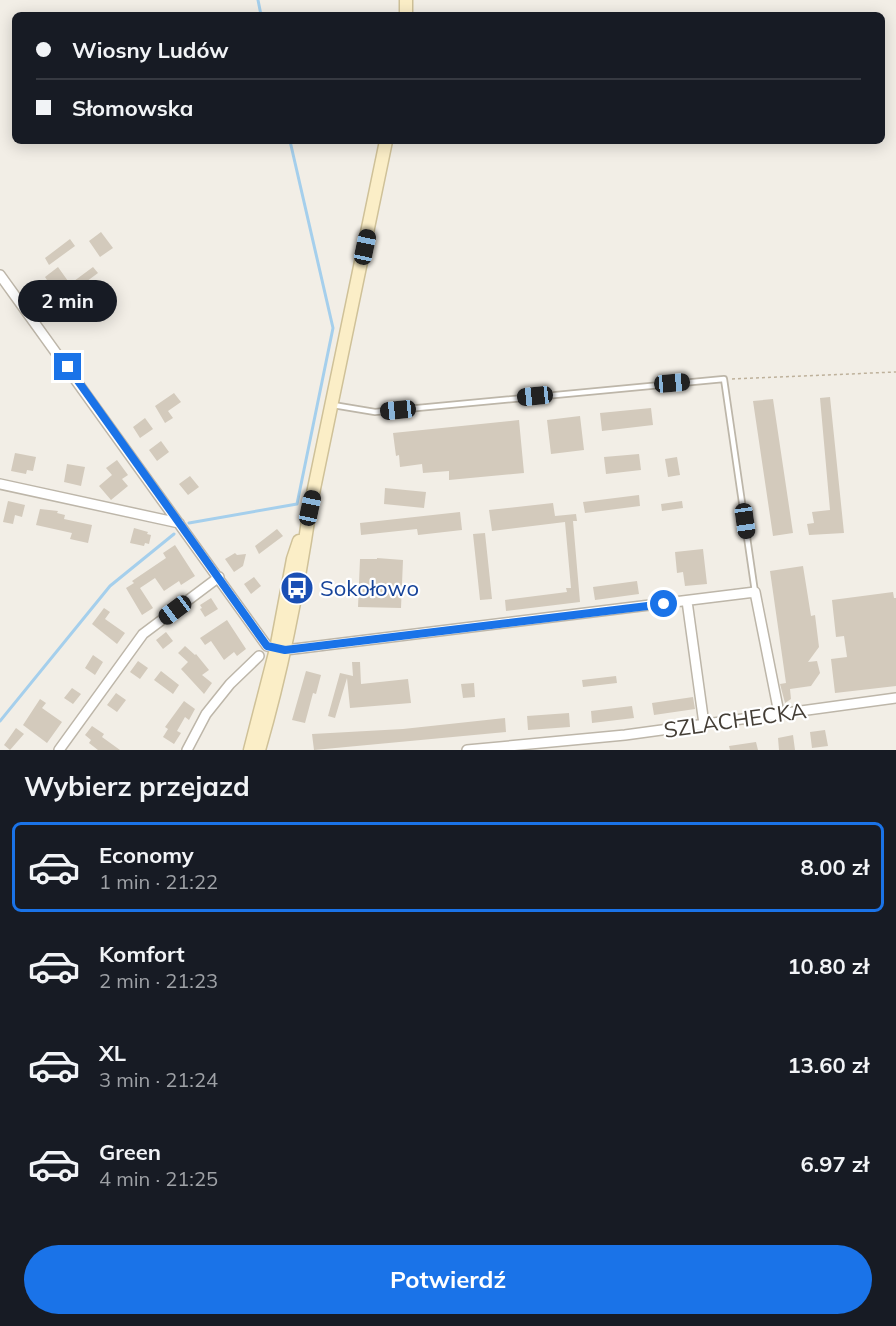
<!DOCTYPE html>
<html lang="pl">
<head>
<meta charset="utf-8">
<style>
  :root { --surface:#171b24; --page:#242831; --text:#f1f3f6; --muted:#9ea1a6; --line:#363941; --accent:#1a73e8 }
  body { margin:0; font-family:Mulish,sans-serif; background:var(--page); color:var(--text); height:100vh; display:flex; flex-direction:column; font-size:22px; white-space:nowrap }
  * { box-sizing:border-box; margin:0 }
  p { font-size:20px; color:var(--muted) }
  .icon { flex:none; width:33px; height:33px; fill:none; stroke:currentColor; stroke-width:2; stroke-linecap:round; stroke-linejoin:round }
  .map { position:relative; height:750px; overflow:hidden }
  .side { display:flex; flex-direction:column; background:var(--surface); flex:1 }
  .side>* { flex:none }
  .banner { position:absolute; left:12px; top:12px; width:873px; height:132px; border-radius:9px; box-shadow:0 3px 15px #0003; display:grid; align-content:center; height:132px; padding:0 24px; background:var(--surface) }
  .end { position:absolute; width:27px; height:27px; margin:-14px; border:8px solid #1a73e8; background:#fff; box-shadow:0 0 0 3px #fff }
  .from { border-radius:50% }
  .bubble { position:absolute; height:42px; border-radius:21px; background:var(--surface); box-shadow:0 3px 15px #0003; font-size:20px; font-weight:700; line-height:42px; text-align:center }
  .car { position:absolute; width:18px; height:36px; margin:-18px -9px; border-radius:8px; box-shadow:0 0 4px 2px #0007; background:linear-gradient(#222 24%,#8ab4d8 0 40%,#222 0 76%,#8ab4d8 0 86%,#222 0) }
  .banner b { display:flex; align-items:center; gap:21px; height:57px; font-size:22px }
  .banner b+b { border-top:2px solid var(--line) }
  .banner i { width:15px; height:15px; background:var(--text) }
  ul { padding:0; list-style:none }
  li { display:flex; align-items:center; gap:18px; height:90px; margin:0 12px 9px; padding:0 12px; border:3px solid transparent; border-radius:9px }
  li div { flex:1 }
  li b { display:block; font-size:22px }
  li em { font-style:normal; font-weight:700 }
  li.current { border-color:var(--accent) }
  li>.icon { width:54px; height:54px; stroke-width:1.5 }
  h2 { padding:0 24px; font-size:27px; line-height:72px }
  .button { display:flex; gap:12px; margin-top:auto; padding:12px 24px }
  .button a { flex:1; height:69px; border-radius:36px; background:var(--accent); color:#fff; font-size:24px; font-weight:700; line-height:69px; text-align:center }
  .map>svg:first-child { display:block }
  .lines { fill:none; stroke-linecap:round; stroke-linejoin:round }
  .stream { stroke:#a5cfec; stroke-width:3 }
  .building { fill:#d3cabc }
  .lane-casing { stroke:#bdb6a9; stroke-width:8 }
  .street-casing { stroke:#bdb6a9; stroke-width:12 }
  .secondary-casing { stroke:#cfc198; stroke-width:15 }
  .path { stroke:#beb19b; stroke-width:1.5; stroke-dasharray:3 3; stroke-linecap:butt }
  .lane { stroke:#fff; stroke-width:4.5 }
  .street { stroke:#fff; stroke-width:9 }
  .secondary { stroke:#fbeec7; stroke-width:12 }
  .route { stroke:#1a73e8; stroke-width:8 }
  .labels { text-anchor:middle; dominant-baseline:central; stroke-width:4.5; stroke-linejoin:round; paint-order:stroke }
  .transit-label { font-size:22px; fill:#164399; stroke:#fff; text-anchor:start }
  .street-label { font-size:22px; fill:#443e36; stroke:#fff }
</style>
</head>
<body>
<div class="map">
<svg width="896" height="750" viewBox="0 0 896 750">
  <rect width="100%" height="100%" fill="#f2eee6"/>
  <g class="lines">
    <path class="stream" d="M 258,0 L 261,15
      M 189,523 L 297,504 L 333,328 L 290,141
      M 0,721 L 110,586 L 174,534"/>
  </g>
  <path class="building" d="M 101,232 L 113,248 L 100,257 L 89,241 Z
    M 70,239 L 75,246 L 49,265 L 45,258 Z
    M 58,267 L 68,281 L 54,291 L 45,277 Z
    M 93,267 L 98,273 L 75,290 L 70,284 Z
    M 174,393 L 181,402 L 168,411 L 173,418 L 165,423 L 155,406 Z
    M 830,397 L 844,533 L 809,535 L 807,524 L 814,523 L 812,512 L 830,510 L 820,398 Z
    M 773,399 L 793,533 L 773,536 L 753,401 Z
    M 651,408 L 653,425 L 602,431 L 600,413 Z
    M 580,416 L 584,450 L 551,454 L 547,420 Z
    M 145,418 L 153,429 L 140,438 L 133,427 Z
    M 519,420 L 524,473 L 449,480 L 449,471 L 423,473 L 422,464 L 400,467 L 399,455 L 396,456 L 393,433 Z
    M 161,441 L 169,452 L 157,461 L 149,450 Z
    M 15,453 L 36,457 L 33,471 L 27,470 L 26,474 L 11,471 Z
    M 639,454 L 641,470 L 606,474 L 604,457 Z
    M 677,457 L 680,475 L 668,477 L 665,459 Z
    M 117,460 L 128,475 L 122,479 L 128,486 L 111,500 L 99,486 L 112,475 L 106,468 Z
    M 67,464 L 85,467 L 81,486 L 64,482 Z
    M 190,476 L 199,487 L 188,495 L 179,484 Z
    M 385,488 L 426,492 L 424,508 L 384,504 Z
    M 639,495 L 640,506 L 585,513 L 583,502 Z
    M 8,501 L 25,505 L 22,517 L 15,515 L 13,524 L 3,522 Z
    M 682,501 L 683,508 L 662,511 L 661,504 Z
    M 553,503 L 555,516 L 576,514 L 577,521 L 573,521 L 580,602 L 506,611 L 505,600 L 567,592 L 566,588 L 571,588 L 565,522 L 492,531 L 489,510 Z
    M 40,509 L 58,511 L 57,513 L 65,515 L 64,519 L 92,525 L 88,543 L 70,539 L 72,533 L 36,525 Z
    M 460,512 L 462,530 L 418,535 L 417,529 L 361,535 L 360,523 Z
    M 134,528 L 148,532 L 147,534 L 151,535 L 149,544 L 145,543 L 144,546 L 130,543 Z
    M 277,529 L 283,536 L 259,554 L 255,546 Z
    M 485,533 L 492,599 L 480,600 L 473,534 Z
    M 175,545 L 195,576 L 181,585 L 179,581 L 164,591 L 155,578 L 140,588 L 153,608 L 142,615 L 126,588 L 134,583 L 132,581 L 166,558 L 163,553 Z
    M 703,549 L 707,584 L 685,586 L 683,572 L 677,573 L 675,552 Z
    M 235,553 L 237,555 L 246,554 L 243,566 L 234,572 L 225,559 Z
    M 377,558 L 403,560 L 401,608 L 358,607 L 360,559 L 377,559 Z
    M 803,566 L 811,616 L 815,615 L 819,647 L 808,662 L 817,661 L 820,673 L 811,686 L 790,689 L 791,699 L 785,703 L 780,684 L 786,683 L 770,571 Z
    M 254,577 L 261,586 L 251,594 L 244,584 Z
    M 637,581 L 639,594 L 595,600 L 593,587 Z
    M 893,592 L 894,598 L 896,598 L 896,686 L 835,693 L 831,659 L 847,657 L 844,636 L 836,637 L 832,600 Z
    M 211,598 L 218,609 L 205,617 L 200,609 L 202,608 L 200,605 Z
    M 104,608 L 110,612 L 105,619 L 125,633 L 117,644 L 92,624 Z
    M 227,620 L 246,649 L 237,656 L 234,652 L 224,660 L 211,641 L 205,645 L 200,638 Z
    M 166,632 L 173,641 L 163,649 L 156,640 Z
    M 185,646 L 195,655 L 196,654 L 209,670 L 202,675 L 212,683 L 204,694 L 181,669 L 188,662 L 178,653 Z
    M 93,655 L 103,662 L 95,675 L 85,668 Z
    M 138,661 L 148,668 L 140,679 L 130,672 Z
    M 352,662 L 360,662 L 361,684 L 408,679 L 411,703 L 350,708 L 347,678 L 335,718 L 328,716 L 340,673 L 353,676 Z
    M 161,671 L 179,685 L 173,694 L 154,680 Z
    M 306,671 L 321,675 L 316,694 L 313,693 L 305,723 L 292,720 Z
    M 616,676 L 617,683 L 583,687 L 582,680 Z
    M 474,683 L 475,697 L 463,698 L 461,684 Z
    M 72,688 L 81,694 L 73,704 L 64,698 Z
    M 116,693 L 126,700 L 117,712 L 107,705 Z
    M 693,697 L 695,709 L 654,715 L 652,703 Z
    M 40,699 L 46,703 L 42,708 L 62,722 L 47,743 L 23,725 Z
    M 184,701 L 195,709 L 189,720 L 185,717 L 177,731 L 181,733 L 174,744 L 163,737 L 168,729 L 165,727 Z
    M 632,706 L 634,718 L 592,723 L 591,711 Z
    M 569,713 L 570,727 L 528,730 L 527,716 Z
    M 505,718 L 506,732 L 314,750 L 312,734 L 403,729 Z
    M 92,726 L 104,734 L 102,737 L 120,750 L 98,750 L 89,743 L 91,740 L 85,735 Z
    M 16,728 L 24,734 L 10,750 L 4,745 Z
    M 825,730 L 828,746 L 812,748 L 810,732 Z
    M 793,735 L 795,750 L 779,750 L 778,738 Z
    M 756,742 L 758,750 L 730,750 L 729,746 Z"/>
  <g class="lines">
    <defs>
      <path id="lane" d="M 333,405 L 375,412 L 724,379 L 755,592"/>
      <path id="street" d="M 0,275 L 267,646 L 285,650 L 302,648 L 755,592 L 779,713
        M 0,484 L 179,523
        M 687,601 L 704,724
        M 59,750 L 143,634 L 219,577
        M 187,750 L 206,714 L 230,684 L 259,656
        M 467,750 L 625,735 L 896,698"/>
      <path id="secondary" d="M 406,15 L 406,0
        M 250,750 L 276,649 L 293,559 L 299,541
        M 259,750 C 282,671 298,590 310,508 L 386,141"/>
    </defs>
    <use href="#lane" class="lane-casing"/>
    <use href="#street" class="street-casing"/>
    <use href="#secondary" class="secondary-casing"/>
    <path class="path" d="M 732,379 L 896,372"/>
    <use href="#lane" class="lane"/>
    <use href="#street" class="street"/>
    <use href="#secondary" class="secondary"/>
  </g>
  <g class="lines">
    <path class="route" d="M 68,367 L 267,646 L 285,650 L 302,648 L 664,604"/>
  </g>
  <defs>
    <symbol id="bus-disc" viewBox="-11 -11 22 22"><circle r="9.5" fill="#1a4fb4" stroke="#fff"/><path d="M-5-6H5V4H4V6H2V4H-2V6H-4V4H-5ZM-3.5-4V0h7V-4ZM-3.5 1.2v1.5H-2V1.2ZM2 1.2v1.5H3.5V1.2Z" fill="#fff"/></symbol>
  </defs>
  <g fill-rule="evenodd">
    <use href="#bus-disc" x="278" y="569" width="38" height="38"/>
  </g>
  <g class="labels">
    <g class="transit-label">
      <text x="320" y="588">Sokołowo</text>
    </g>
    <g class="street-label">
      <text transform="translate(735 720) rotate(-8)">SZLACHECKA</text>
    </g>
  </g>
</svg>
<i class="end from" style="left:664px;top:604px"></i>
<i class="end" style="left:68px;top:367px"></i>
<div class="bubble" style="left:18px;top:280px;width:99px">2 min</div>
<i class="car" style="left:365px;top:247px;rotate:12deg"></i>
<i class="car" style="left:672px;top:383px;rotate:85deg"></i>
<i class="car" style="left:535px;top:396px;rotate:264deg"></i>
<i class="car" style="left:398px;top:410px;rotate:264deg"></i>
<i class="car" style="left:310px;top:508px;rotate:12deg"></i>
<i class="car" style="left:745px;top:521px;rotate:172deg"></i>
<i class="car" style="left:175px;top:610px;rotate:233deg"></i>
<div class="banner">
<b><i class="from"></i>Wiosny Ludów</b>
<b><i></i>Słomowska</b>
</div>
</div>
<section class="side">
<h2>Wybierz przejazd</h2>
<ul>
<li class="current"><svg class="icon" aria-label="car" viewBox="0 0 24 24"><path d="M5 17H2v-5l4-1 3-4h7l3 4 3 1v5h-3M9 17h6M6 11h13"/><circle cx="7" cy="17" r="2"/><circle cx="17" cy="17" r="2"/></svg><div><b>Economy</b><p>1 min · 21:22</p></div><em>8.00 zł</em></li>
<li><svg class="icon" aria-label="car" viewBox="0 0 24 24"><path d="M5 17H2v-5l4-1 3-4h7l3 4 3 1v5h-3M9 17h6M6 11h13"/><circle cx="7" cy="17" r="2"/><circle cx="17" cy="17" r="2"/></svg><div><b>Komfort</b><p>2 min · 21:23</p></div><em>10.80 zł</em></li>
<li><svg class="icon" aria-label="car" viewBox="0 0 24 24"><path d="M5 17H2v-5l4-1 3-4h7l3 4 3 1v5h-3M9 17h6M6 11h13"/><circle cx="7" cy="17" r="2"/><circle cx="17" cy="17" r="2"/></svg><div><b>XL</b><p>3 min · 21:24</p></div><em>13.60 zł</em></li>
<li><svg class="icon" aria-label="car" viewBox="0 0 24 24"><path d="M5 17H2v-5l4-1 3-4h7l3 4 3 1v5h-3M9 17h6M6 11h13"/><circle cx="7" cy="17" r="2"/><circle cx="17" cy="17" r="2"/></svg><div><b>Green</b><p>4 min · 21:25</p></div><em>6.97 zł</em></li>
</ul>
<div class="button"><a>Potwierdź</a></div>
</section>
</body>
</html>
